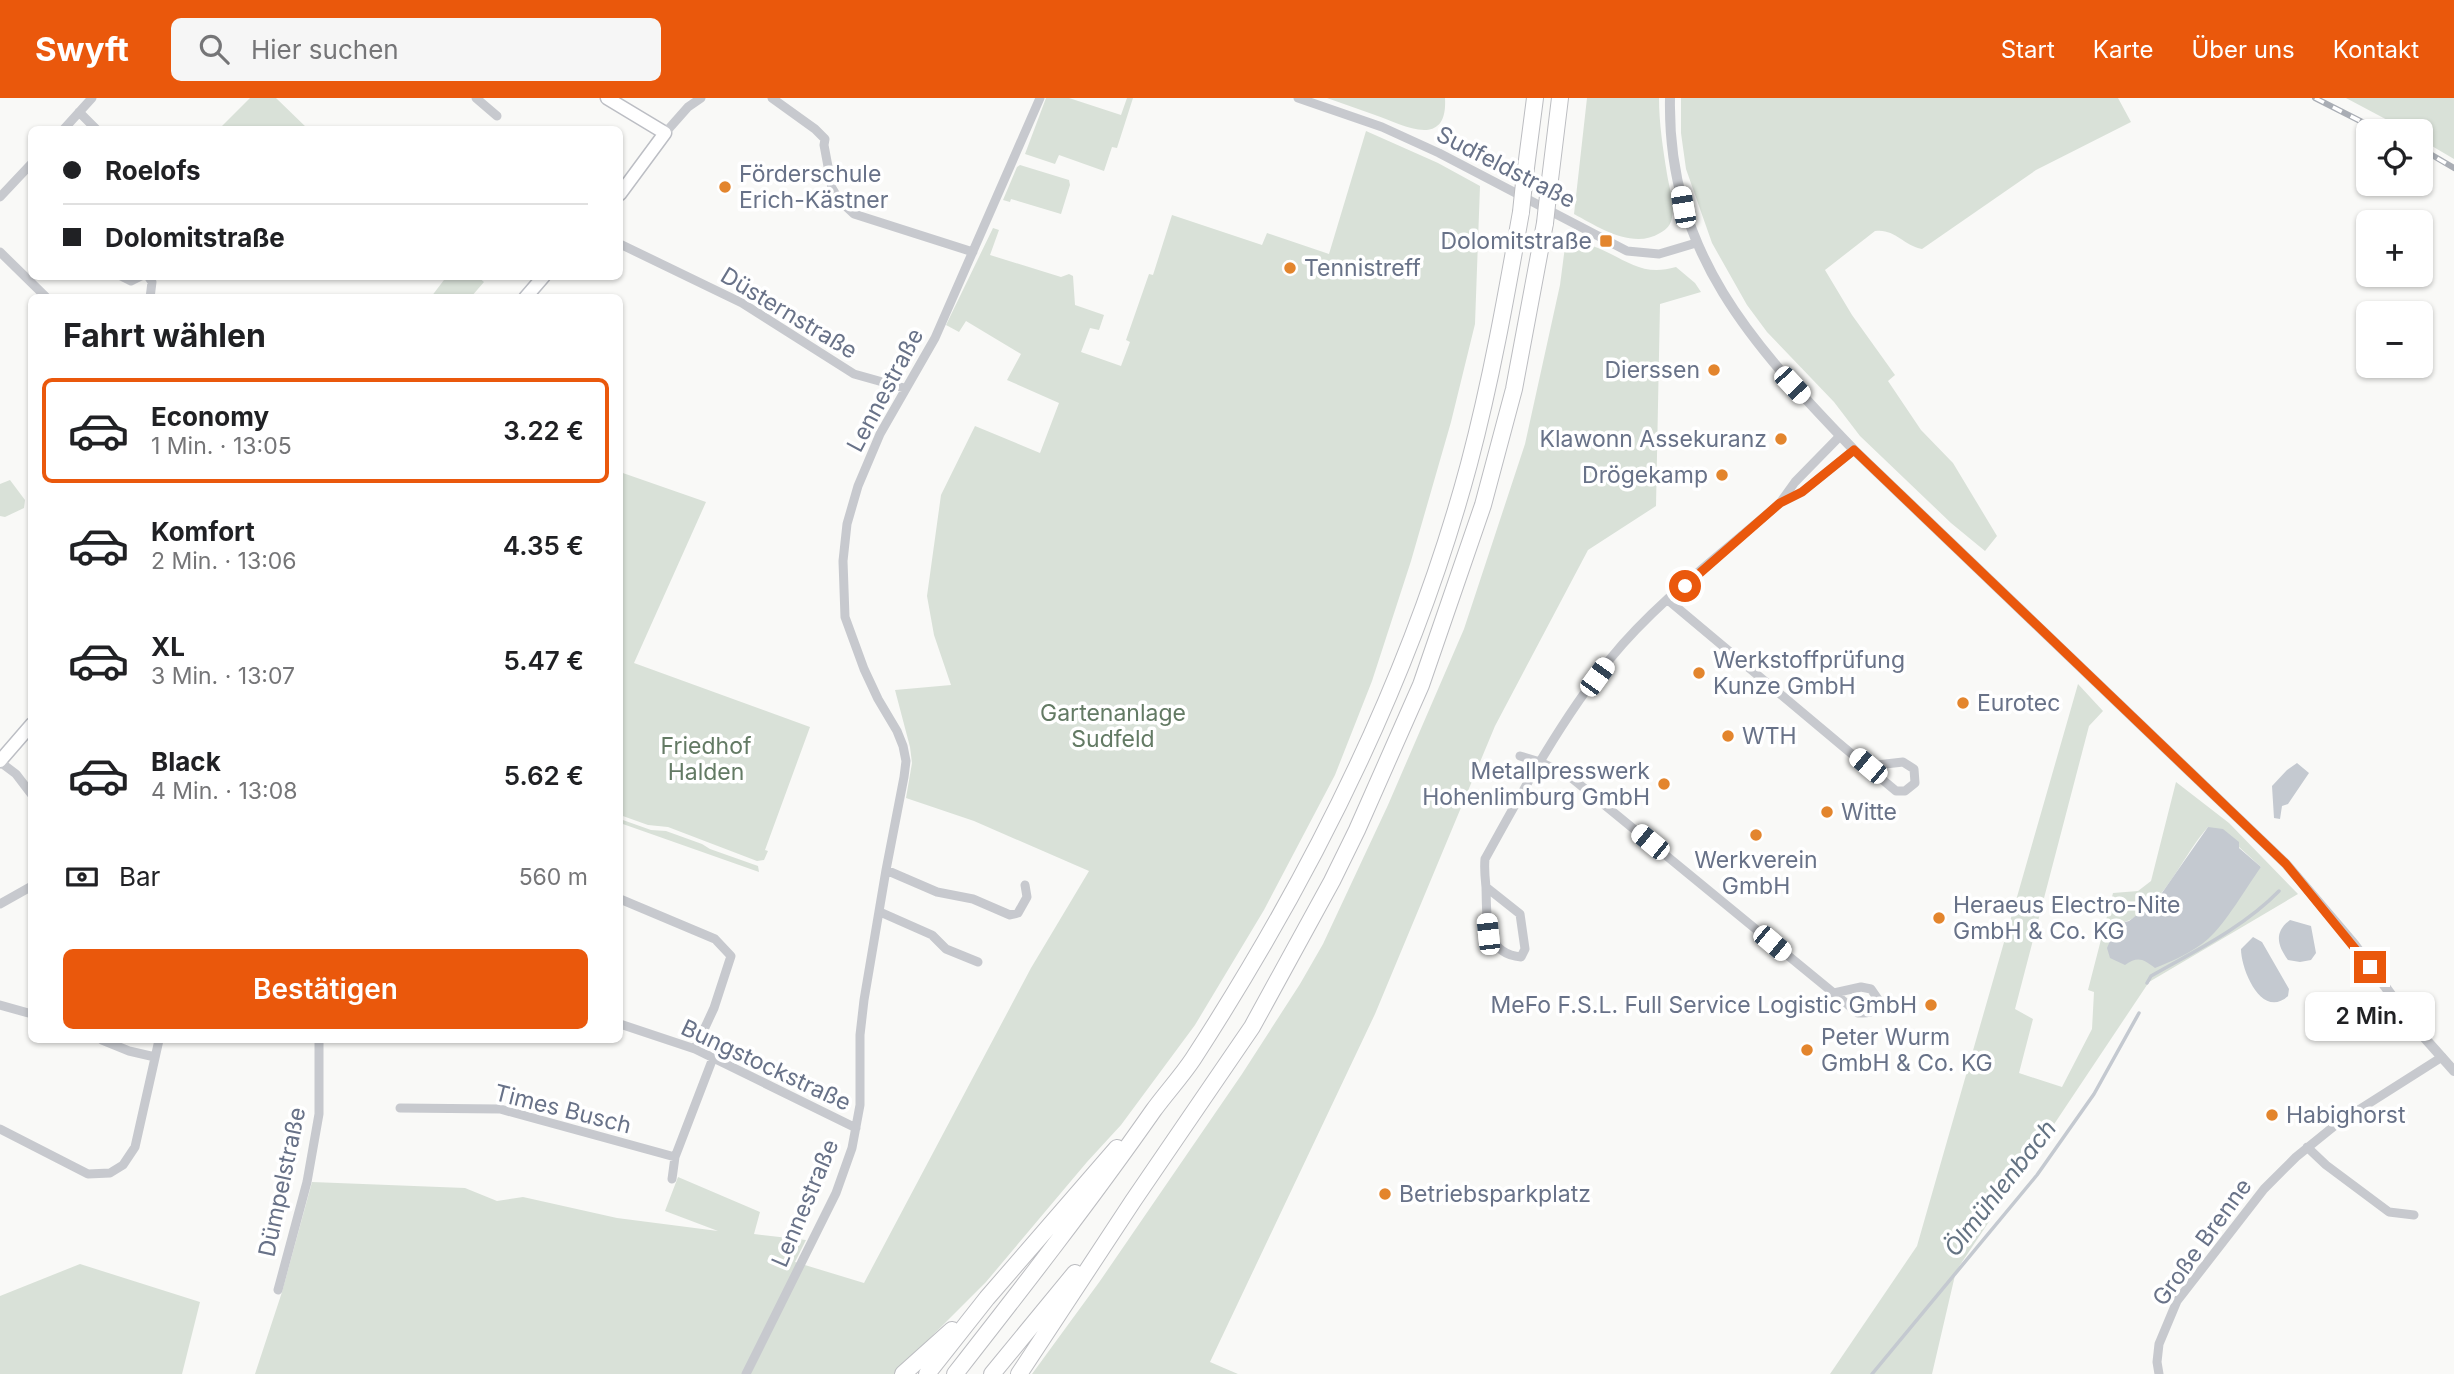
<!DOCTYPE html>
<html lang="de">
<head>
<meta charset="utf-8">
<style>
  :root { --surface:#fff; --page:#f6f6f6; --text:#202124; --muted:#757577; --line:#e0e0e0; --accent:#ea580c }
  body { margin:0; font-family:Inter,sans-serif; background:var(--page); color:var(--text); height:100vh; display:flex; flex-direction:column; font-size:26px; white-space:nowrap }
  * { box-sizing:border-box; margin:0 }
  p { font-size:23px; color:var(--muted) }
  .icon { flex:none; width:38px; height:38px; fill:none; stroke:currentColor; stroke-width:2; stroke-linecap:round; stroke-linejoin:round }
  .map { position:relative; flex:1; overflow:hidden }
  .panel { position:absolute; left:28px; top:196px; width:595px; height:749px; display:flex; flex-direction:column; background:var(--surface); border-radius:10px; box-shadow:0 2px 5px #0004 }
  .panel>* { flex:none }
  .guide { position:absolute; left:28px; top:28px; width:595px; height:154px; border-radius:10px; box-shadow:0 2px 5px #0004; display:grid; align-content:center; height:154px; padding:0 35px; background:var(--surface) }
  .controls { position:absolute; left:2356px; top:21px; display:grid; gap:14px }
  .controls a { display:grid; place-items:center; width:77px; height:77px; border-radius:10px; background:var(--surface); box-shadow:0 2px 5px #0004; font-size:35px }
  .end { position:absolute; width:32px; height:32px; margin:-16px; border:9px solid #ea580c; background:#fff; box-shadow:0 0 0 4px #fff }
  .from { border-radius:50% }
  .bubble { position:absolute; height:49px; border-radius:10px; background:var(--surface); box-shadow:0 2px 5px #0004; font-size:23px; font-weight:600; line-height:49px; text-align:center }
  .car { position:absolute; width:21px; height:42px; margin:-21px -10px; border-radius:9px; box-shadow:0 0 5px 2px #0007; background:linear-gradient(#fff 24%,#345 0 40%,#fff 0 76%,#345 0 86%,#fff 0) }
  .guide b { display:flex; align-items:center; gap:24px; height:66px; font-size:26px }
  .guide b+b { border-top:2px solid var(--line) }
  .guide i { width:18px; height:18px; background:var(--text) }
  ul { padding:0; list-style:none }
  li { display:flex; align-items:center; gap:21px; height:105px; margin:0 14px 10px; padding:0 21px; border:4px solid transparent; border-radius:10px }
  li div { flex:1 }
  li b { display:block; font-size:26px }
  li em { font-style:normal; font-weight:600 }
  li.current { border-color:var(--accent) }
  li>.icon { width:63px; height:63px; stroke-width:1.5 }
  h2 { padding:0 35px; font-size:32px; line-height:84px }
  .pay { display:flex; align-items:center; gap:18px; height:77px; padding:0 35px; font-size:26px }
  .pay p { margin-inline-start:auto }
  .primary-button { display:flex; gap:14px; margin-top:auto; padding:14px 35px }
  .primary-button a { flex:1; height:80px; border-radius:10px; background:var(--accent); color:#fff; font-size:28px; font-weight:600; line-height:80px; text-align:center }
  header { display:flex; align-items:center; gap:42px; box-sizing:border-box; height:98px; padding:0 35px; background:var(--accent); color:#fff }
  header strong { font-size:33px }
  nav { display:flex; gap:38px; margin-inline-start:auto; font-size:24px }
  .search { width:490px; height:63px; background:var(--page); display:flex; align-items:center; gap:18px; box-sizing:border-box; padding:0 24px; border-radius:10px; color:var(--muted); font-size:26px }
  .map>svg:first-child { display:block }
  .green { fill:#d9e1d8; fill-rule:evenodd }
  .water { fill:#c4c9d0 }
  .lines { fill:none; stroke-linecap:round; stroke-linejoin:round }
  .stream { stroke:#c4c9d0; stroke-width:3.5 }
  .secondary-casing { stroke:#bcbec4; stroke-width:15 }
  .motorway-casing { stroke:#bcbdc1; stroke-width:18 }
  .minor { stroke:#c7c9ce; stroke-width:9 }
  .tertiary { stroke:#c7c9ce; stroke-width:10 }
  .secondary { stroke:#fff; stroke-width:12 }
  .motorway { stroke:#fff; stroke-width:16 }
  .rail-casing { stroke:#a9adb4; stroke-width:6 }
  .rail { stroke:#fff; stroke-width:3.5; stroke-dasharray:10; stroke-linecap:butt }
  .motorway-bridge-casing { stroke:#bcbdc1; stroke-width:18; stroke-linecap:butt }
  .motorway-bridge { stroke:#fff; stroke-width:16 }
  .route { stroke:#ea580c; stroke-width:9 }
  .poi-dot { fill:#e3852d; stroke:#fff; stroke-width:2.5 }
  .labels { text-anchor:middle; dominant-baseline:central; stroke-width:7; stroke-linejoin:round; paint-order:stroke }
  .street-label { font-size:23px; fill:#687288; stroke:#fff }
  .poi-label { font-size:23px; fill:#687288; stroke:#fff; text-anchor:start }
  .park-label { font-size:23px; fill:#637a64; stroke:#fff }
  .water-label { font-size:24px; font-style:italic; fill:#647383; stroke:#fff }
</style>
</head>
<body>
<header>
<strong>Swyft</strong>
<div class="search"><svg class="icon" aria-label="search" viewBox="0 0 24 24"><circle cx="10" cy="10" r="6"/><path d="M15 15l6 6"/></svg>Hier suchen</div>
<nav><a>Start</a><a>Karte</a><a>Über uns</a><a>Kontakt</a></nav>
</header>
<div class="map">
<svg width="2454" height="1276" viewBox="0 0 2454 1276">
  <rect width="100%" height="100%" fill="#f9f9f7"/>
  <path class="green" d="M 250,0 L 276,0 L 308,31 L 219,31 Z
    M 1046,0 L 1069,0 L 1121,17 L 1127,0 L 1133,0 L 1117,50 L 1112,49 L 1104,73 L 1059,57 L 1055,66 L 1025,56 Z
    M 1327,0 L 1445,0 C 1448,53 1401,26 1375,17 C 1359,11 1343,6 1327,0 Z
    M 1587,0 L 1659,0 C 1659,25 1663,51 1667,76 C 1669,89 1675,106 1672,119 C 1671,127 1667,131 1660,135 C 1633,152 1598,129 1574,116 Z
    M 1681,0 L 2118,0 L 2131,24 L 2036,72 L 1922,151 C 1903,147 1894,130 1875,133 L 1825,172 L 1852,217 L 1895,277 L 1888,283 L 1921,332 L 1953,365 L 1997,438 L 1985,453 L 1951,425 L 1860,338 L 1834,304 L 1767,234 L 1747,207 L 1712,145 L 1686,71 L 1681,35 Z
    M 2346,0 L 2454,0 L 2454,61 L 2420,41 L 2420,33 L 2408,33 Z
    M 1366,33 L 1438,65 L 1480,88 L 1475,226 L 1451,324 L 1411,463 L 1372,583 L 1335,677 L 1264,812 L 1195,927 L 1121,1027 L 1087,1064 L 986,1184 L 894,1276 L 255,1276 L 282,1194 L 312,1084 L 465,1090 L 497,1103 L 523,1099 L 617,1120 L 718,1133 L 665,1113 L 678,1079 L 760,1114 L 754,1136 L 806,1142 L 795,1164 L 864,1185 L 1031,870 L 1089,773 L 974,723 L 906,700 L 912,665 L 910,649 L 895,592 L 951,587 L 934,537 L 927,498 L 941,397 L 975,328 L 1040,355 L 1059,305 L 1007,282 L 1021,256 L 966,223 L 959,234 L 946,227 L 993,130 L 999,132 L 990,157 L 1061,179 L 1069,176 L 1073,178 L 1075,207 L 1104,217 L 1099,232 L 1090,230 L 1081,254 L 1121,268 L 1130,244 L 1126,242 L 1149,176 L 1153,177 L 1172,117 L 1262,147 L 1267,135 L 1329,156 Z
    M 1020,67 L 1069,82 L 1070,87 L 1061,116 L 1011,101 L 1010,104 L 1003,102 L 1017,69 Z
    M 1566,141 C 1577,144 1588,146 1598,150 C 1627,162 1642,179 1676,169 L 1695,185 L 1701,194 L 1660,206 L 1656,408 L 1588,452 L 1495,628 L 1375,916 L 1210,1264 L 1238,1276 L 1032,1276 L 1100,1183 L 1242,976 L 1300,886 L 1323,846 L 1388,707 L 1464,531 L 1525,346 L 1560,187 Z
    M 447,178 L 478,179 L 484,184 L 471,199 L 431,199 Z
    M 620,374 L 706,404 L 634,565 L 810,629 L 765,752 L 768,753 L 764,762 L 757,763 L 668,729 L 648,727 L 620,717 Z
    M 10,382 L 25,402 L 24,410 L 5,419 L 0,418 L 0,386 Z
    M 2078,586 L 2103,613 L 2089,628 L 2015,911 L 2033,921 L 2019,975 L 2062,989 L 2092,931 L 2094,894 L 2088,892 L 2113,795 L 2138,793 L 2151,783 L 2176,684 L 2229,725 L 2298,796 L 2149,884 L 1956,1173 L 1932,1276 L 1830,1276 L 1917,1148 ZM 2208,729 L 2239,749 L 2261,769 L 2143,861 L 2134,861 L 2122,825 C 2162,813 2181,759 2208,729 Z
    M 620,721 L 651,732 L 666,733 L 702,746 L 710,751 L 758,768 L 759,774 L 620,725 Z
    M 80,1166 L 200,1204 L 182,1276 L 0,1276 L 0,1198 Z"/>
  <path class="water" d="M 2297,665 L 2309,675 L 2288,706 L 2282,708 L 2280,721 L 2274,720 L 2272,688 L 2287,672 Z
    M 2208,729 L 2223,731 L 2239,744 L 2239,750 L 2261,769 C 2246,790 2226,825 2208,841 C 2193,854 2173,863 2155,870 C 2143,861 2138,858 2125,867 L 2110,860 L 2107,850 L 2113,836 L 2122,825 L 2129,823 L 2157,802 Z
    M 2290,822 L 2311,828 L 2316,855 L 2311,862 L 2300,864 L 2288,862 C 2277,847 2274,834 2290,822 Z
    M 2253,839 L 2262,844 L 2289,891 L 2288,898 C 2262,922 2241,872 2241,851 Z"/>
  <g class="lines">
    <path class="stream" d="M 2147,885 L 2151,878 C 2195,853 2244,829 2279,793
      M 1872,1276 L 2037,1077 L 2094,996 L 2139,915"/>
    <defs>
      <path id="secondary" d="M 607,0 L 665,35 L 620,96
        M 525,200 L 544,178
        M 0,663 L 32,626"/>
      <path id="motorway" d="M 1524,85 L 1535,0
        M 1548,98 L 1560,0
        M 903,1276 L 952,1232
        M 927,1276 L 987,1200 L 1117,1050
        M 955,1276 C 1023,1189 1090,1103 1153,1013 C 1166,995 1181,979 1193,961 C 1313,776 1412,579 1469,366 C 1491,283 1506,199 1521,114
        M 992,1276 L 1075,1175
        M 1019,1276 L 1133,1103 L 1252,929 L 1332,783 L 1357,732 L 1421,587 L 1483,407 L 1514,291 L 1545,125"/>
    </defs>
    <use href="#secondary" class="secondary-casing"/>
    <use href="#motorway" class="motorway-casing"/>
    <path class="minor" d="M 476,0 L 497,18
      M 772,0 L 815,31 L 825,41 L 824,47 L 832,90 L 839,102 L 854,116 L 973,154
      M 1298,0 L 1382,29 L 1439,55 L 1627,153 L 1659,156 L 1696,145
      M 79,14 L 97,32
      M 63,32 L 92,0
      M 665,35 L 688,9 L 701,0
      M 0,99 L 32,65
      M 620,146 L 742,205 L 854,276 L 904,290
      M 0,154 L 47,200
      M 121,178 L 131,183 L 141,178
      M 148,178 L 152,184 L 150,200
      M 1782,404 L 1802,394 L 1854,352
      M 1668,502 L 1896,693 L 1905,693 L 1915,685 L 1914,671 L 1903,664 L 1868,668
      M 1520,658 L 1540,664 L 1568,677 L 1858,915 C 1870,915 1875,915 1880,904 L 1871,891 L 1861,889 L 1834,895
      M 0,664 L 16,676 L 32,697
      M 886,772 L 937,794 L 973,801 L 1010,817 L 1018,815 L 1027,799 L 1025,787
      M 1486,789 L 1520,816 L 1525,851 L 1521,859 C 1483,856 1487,817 1486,789 C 1485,779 1484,771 1485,761 C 1523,692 1561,622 1610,561 C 1658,502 1723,455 1780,405 L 1795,384 L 1840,338
      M 620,801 L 715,841 L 731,858 L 714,910 L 695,951
      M 0,806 L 32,788
      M 880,814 L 932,837 L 946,851 L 978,864
      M 0,907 L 32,916
      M 620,926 L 695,951 L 856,1030
      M 102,942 L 129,953 L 155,959
      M 400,1010 L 500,1011 L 675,1059 L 713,960
      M 0,1031 L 88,1076 L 110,1075 L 123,1067 L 135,1049 L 159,942
      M 2307,1049 L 2326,1067 L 2389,1114 L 2414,1117
      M 672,1081 L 675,1059
      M 278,1192 L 307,1084 L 319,1016 L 319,942
      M 746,1276 L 836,1095 L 852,1050 L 860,1007 L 860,937 L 864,902 L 886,772 L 904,679 L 906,663 L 903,648 L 897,633 L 878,601 L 864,571 L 845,519 L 843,463 L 847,426 L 858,388 L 880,336 L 935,240 L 1040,0
      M 2159,1276 L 2157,1264 L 2159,1246 L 2177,1203 L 2264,1091 L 2296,1059 L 2338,1025 L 2442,959"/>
    <path class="tertiary" d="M 1670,0 C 1667,155 1753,247 1854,352 L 2286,766 L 2354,846 L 2414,928 L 2454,973"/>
    <use href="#secondary" class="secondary"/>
    <use href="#motorway" class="motorway"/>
    <defs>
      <path id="rail" d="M 2315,0 L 2380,33
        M 2420,50 L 2454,70"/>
    </defs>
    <use href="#rail" class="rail-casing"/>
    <use href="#rail" class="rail"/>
    <defs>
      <path id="motorway-bridge" d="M 1521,114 L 1524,85
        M 1545,125 L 1548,98"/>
    </defs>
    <use href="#motorway-bridge" class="motorway-bridge-casing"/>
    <use href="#motorway-bridge" class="motorway-bridge"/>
  </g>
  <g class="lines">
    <path class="route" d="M 1685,488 L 1780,405 L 1802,394 L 1854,352 L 2286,766 L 2370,869"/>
  </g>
  <g class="poi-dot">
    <circle cx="725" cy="89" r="7"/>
    <rect x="1599" y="136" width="14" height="14" rx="3.5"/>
    <circle cx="1290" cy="170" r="7"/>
    <circle cx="1714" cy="272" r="7"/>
    <circle cx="1781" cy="341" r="7"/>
    <circle cx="1722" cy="377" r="7"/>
    <circle cx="1699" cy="575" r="7"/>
    <circle cx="1963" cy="605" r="7"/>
    <circle cx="1728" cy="638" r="7"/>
    <circle cx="1664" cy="686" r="7"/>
    <circle cx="1827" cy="714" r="7"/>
    <circle cx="1756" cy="737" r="7"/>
    <circle cx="1939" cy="820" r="7"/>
    <circle cx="1931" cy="907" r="7"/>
    <circle cx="1807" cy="952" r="7"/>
    <circle cx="2272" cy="1017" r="7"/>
    <circle cx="1385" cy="1096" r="7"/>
  </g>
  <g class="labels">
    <g class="street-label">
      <text transform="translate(1506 69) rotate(27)">Sudfeldstraße</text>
      <text transform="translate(789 215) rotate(31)">Düsternstraße</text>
      <text transform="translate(885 292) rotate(-62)">Lennestraße</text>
      <text transform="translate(766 967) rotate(25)">Bungstockstraße</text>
      <text transform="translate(563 1011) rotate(14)">Times Busch</text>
      <text transform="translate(282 1084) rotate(-78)">Dümpelstraße</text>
      <text transform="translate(805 1105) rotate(-67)">Lennestraße</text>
      <text transform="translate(2202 1144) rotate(-54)">Große Brenne</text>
    </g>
    <g class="poi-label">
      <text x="739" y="76">Förderschule<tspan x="739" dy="26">Erich-Kästner</tspan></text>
      <text x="1592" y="143" text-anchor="end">Dolomitstraße</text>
      <text x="1304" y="170">Tennistreff</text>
      <text x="1700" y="272" text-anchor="end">Dierssen</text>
      <text x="1767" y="341" text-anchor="end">Klawonn Assekuranz</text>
      <text x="1708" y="377" text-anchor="end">Drögekamp</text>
      <text x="1713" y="562">Werkstoffprüfung<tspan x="1713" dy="26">Kunze GmbH</tspan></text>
      <text x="1977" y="605">Eurotec</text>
      <text x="1742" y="638">WTH</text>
      <text x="1650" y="673" text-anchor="end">Metallpresswerk<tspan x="1650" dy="26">Hohenlimburg GmbH</tspan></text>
      <text x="1841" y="714">Witte</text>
      <text x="1756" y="762" text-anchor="middle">Werkverein<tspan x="1756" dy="26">GmbH</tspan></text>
      <text x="1953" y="807">Heraeus Electro-Nite<tspan x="1953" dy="26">GmbH &amp; Co. KG</tspan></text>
      <text x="1917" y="907" text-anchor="end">MeFo F.S.L. Full Service Logistic GmbH</text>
      <text x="1821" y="939">Peter Wurm<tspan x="1821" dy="26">GmbH &amp; Co. KG</tspan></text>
      <text x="2286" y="1017">Habighorst</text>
      <text x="1399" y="1096">Betriebsparkplatz</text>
    </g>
    <g class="park-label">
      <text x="1113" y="615">Gartenanlage<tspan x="1113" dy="26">Sudfeld</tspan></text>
      <text x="706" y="648">Friedhof<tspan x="706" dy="26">Halden</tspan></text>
    </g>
    <g class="water-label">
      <text transform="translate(2000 1090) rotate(-52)">Ölmühlenbach</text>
    </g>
  </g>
</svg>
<div class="controls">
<a><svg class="icon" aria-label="locate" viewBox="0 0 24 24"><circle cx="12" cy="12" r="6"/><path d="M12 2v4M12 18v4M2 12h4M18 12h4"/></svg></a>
<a>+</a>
<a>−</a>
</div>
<i class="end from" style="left:1685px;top:488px"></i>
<i class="end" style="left:2370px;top:869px"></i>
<div class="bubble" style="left:2305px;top:894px;width:130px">2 Min.</div>
<i class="car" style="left:1683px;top:109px;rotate:350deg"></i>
<i class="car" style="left:1792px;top:287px;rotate:137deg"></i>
<i class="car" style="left:1597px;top:579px;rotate:36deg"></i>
<i class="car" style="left:1868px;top:668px;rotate:310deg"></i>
<i class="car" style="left:1650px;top:744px;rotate:309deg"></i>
<i class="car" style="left:1488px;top:836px;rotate:354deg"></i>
<i class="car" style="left:1772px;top:845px;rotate:130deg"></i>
<div class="guide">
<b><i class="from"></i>Roelofs</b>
<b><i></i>Dolomitstraße</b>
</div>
<section class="panel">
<h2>Fahrt wählen</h2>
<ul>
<li class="current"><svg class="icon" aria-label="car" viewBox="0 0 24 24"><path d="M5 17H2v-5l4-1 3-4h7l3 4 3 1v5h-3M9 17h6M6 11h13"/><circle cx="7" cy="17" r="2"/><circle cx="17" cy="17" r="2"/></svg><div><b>Economy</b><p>1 Min. · 13:05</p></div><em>3.22 €</em></li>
<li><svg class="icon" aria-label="car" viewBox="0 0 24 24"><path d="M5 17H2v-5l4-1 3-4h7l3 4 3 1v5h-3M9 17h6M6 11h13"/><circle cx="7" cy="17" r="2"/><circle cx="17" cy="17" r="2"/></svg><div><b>Komfort</b><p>2 Min. · 13:06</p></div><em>4.35 €</em></li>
<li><svg class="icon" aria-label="car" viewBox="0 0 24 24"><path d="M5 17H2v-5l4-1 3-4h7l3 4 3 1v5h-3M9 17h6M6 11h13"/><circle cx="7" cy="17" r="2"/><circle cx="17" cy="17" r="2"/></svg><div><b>XL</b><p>3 Min. · 13:07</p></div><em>5.47 €</em></li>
<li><svg class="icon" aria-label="car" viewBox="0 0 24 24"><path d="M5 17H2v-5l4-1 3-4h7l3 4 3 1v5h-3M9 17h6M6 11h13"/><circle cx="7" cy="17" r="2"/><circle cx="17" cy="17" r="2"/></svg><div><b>Black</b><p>4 Min. · 13:08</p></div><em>5.62 €</em></li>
</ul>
<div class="pay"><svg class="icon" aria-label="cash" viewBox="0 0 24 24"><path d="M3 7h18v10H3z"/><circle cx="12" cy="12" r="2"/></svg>Bar<p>560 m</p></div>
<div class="primary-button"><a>Bestätigen</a></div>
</section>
</div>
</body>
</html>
